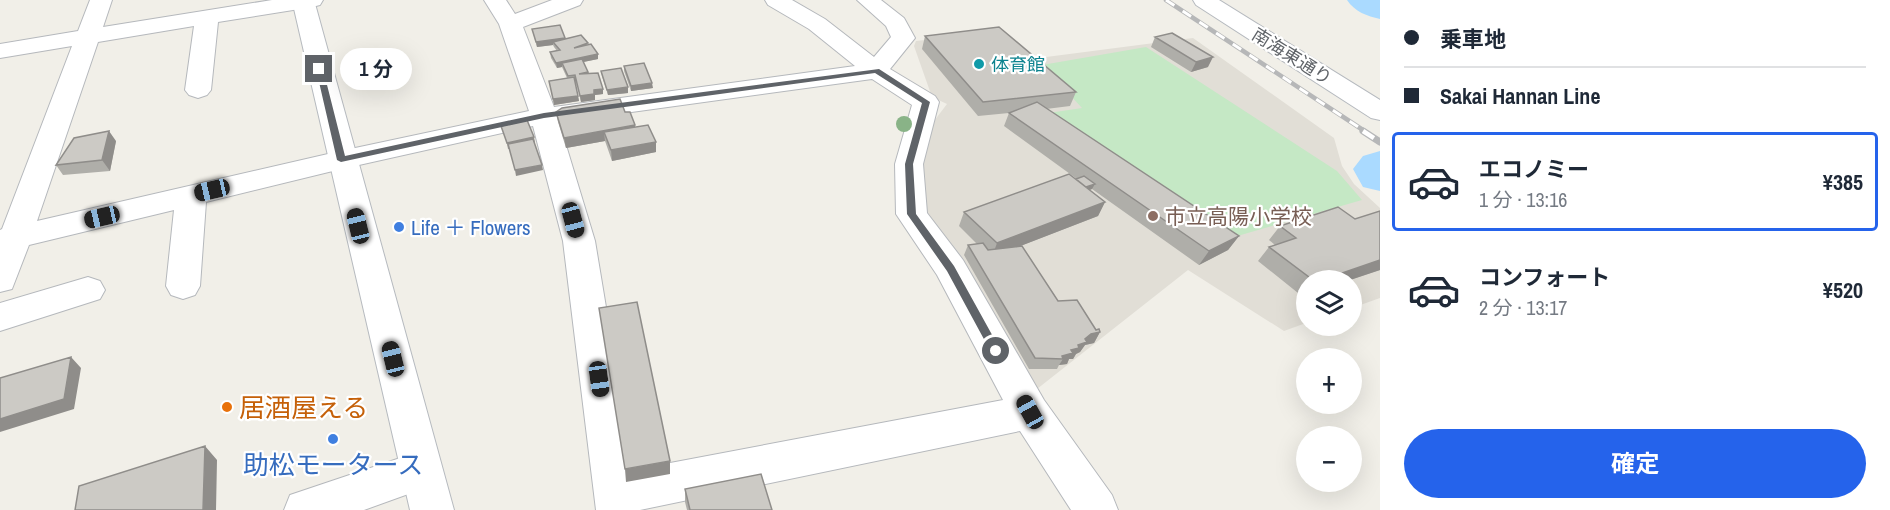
<!DOCTYPE html>
<html lang="ja">
<head>
<meta charset="utf-8">
<style>
  :root { --surface:#fff; --page:#f2f2f3; --text:#1f2937; --muted:#747a83; --line:#e0e1e3; --accent:#2563eb }
  body { margin:0; font-family:"Archivo Narrow","Noto Sans JP",sans-serif; background:var(--page); color:var(--text); height:100vh; display:flex; flex-direction:column; font-size:22px; white-space:nowrap }
  * { box-sizing:border-box; margin:0 }
  p { font-size:20px; color:var(--muted) }
  .icon { flex:none; width:33px; height:33px; fill:none; stroke:currentColor; stroke-width:2; stroke-linecap:round; stroke-linejoin:round }
  .map { position:relative; flex:1; overflow:hidden }
  .details { display:flex; flex-direction:column; background:var(--surface); width:510px }
  .details>* { flex:none }
  .hud { display:grid; align-content:center; height:132px; padding:0 24px; background:var(--surface) }
  .tools { position:absolute; left:1296px; top:270px; display:grid; gap:12px }
  .tools a { display:grid; place-items:center; width:66px; height:66px; border-radius:50%; background:var(--surface); box-shadow:0 6px 24px #0002; font-size:30px }
  .end { position:absolute; width:27px; height:27px; margin:-14px; border:8px solid #5f6368; background:#fff; box-shadow:0 0 0 3px #fff }
  .from { border-radius:50% }
  .bubble { position:absolute; height:42px; border-radius:21px; background:var(--surface); box-shadow:0 6px 24px #0002; font-size:20px; font-weight:700; line-height:42px; text-align:center }
  .car { position:absolute; width:18px; height:36px; margin:-18px -9px; border-radius:8px; box-shadow:0 0 4px 2px #0007; background:linear-gradient(#222 24%,#8ab4d8 0 40%,#222 0 76%,#8ab4d8 0 86%,#222 0) }
  .hud b { display:flex; align-items:center; gap:21px; height:57px; font-size:22px }
  .hud b+b { border-top:2px solid var(--line) }
  .hud i { width:15px; height:15px; background:var(--text) }
  ul { padding:0; list-style:none }
  li { display:flex; align-items:center; gap:18px; height:99px; margin:0 12px 9px; padding:0 12px; border:3px solid transparent; border-radius:6px }
  li div { flex:1 }
  li b { display:block; font-size:22px }
  li em { font-style:normal; font-weight:700 }
  li.current { border-color:var(--accent) }
  li>.icon { width:54px; height:54px; stroke-width:1.5 }
  .cta { display:flex; gap:12px; margin-top:auto; padding:12px 24px }
  .cta a { flex:1; height:69px; border-radius:36px; background:var(--accent); color:#fff; font-size:24px; font-weight:700; line-height:69px; text-align:center }
  main { display:flex; flex:1; min-height:0 }
  .map>svg:first-child { display:block }
  .education { fill:#e1ded6 }
  .green { fill:#c5e8c5 }
  .lines { fill:none; stroke-linecap:round; stroke-linejoin:round }
  .river { fill:#aadaff; fill-rule:evenodd }
  .street-casing { stroke:#b5b8bc; stroke-width:2 }
  .secondary-casing { stroke:#b6babf; stroke-width:2 }
  .street { fill:#fff; fill-rule:evenodd }
  .secondary { fill:#fff; fill-rule:evenodd }
  .rail-far1-casing { stroke:#b6b7b8; stroke-width:4.5 }
  .rail-casing { stroke:#b6b7b8; stroke-width:7 }
  .rail-far1 { stroke:#fff; stroke-width:3; stroke-dasharray:10; stroke-linecap:butt }
  .rail { stroke:#fff; stroke-width:4.5; stroke-dasharray:13; stroke-linecap:butt }
  .tree { fill:#89b387 }
  .wall { fill:#afaea9 }
  .shaded-wall { fill:#8f8d8a }
  .building { fill:#cccac5; stroke:#8f8d8a; stroke-width:1.5 }
  .route { fill:#5f6368 }
  .culture-dot { fill:#0f9aa8; stroke:#fff; stroke-width:2 }
  .education-dot { fill:#8d6e63; stroke:#fff; stroke-width:2 }
  .shop-dot { fill:#3f7fe0; stroke:#fff; stroke-width:2 }
  .food-dot { fill:#e8710a; stroke:#fff; stroke-width:2 }
  .labels { text-anchor:middle; dominant-baseline:central; stroke-width:4.5; stroke-linejoin:round; paint-order:stroke }
  .far-street-label { font-size:18px; fill:#5f6368; stroke:#fff }
  .far-culture-label { font-size:18px; fill:#0d838f; stroke:#fff; text-anchor:start }
  .education-label { font-size:21px; fill:#785e54; stroke:#fff; text-anchor:start }
  .shop-label { font-size:21px; fill:#366cbe; stroke:#fff; text-anchor:start }
  .near-food-label { font-size:26px; fill:#c56008; stroke:#fff; text-anchor:start }
  .near-shop-label { font-size:26px; fill:#366cbe; stroke:#fff }
</style>
</head>
<body>
<main>
<div class="map">
<svg width="1380" height="510" viewBox="0 0 1380 510">
  <rect width="100%" height="100%" fill="#f1efe8"/>
  <path class="education" d="M 994,32 L 1023,60 L 1193,38 L 1334,138 L 1342,166 L 1354,184 L 1380,208 L 1380,298 L 1352,308 L 1352,280 L 1306,280 L 1306,323 L 1284,331 L 1188,270 L 1037,389 L 928,223 L 922,165 L 928,129 L 947,104 L 932,97 L 914,46 L 916,41 Z"/>
  <path class="green" d="M 1146,47 L 1337,171 L 1362,200 L 1220,241 L 1035,115 L 1082,108 L 1042,65 Z"/>
  <g class="lines">
    <path class="river" d="M 1347,0 L 1380,0 L 1380,19 C 1367,16 1355,12 1347,0 Z
      M 1380,151 L 1380,191 L 1363,187 L 1353,169 L 1363,156 Z"/>
    <defs>
      <path id="street" d="M 90,0 L 112,0 L 103,27 L 272,0 L 323,0 L 320,5 L 312,7 L 218,22 L 211,90 L 207,95 L 198,98 L 189,95 L 185,90 L 194,26 L 98,42 L 37,221 L 341,151 L 529,111 L 499,24 L 484,0 L 506,0 L 515,14 L 552,0 L 583,0 L 580,5 L 523,27 L 554,107 L 855,66 L 809,29 L 768,5 L 765,0 L 792,0 L 825,19 L 874,57 L 891,37 L 886,26 L 857,0 L 881,0 L 904,18 L 915,38 L 890,69 L 935,96 L 939,102 L 923,164 L 927,213 L 963,260 L 1044,400 L 1112,495 L 1118,510 L 1071,510 L 1020,431 L 640,510 L 596,510 L 563,241 L 533,126 L 341,169 L 206,202 L 200,286 L 195,295 L 183,299 L 171,295 L 166,286 L 174,210 L 29,245 L 12,289 L 0,292 L 0,230 L 2,229 L 72,46 L 0,58 L 0,44 L 78,31 ZM 872,79 L 912,105 L 895,164 L 896,214 L 937,275 L 1003,400 L 633,470 L 595,241 L 559,122 Z
        M 88,277 L 100,281 L 105,290 L 100,299 L 0,331 L 0,303 Z
        M 421,451 L 436,456 L 442,470 L 436,484 L 364,510 L 284,510 L 290,495 Z"/>
      <path id="secondary" d="M 292,0 L 314,0 L 454,510 L 410,510 Z
        M 1193,0 L 1219,0 L 1380,100 L 1380,120 L 1371,118 L 1196,5 Z"/>
    </defs>
    <use href="#street" class="street-casing"/>
    <use href="#secondary" class="secondary-casing"/>
    <use href="#street" class="street"/>
    <use href="#secondary" class="secondary"/>
    <defs>
      <path id="rail-far1" d="M 1166,0 L 1366,132"/>
      <path id="rail" d="M 1363,131 L 1380,142"/>
    </defs>
    <use href="#rail-far1" class="rail-far1-casing"/>
    <use href="#rail" class="rail-casing"/>
    <use href="#rail-far1" class="rail-far1"/>
    <use href="#rail" class="rail"/>
  </g>
  <circle class="tree" cx="904" cy="124" r="8"/>
  <path class="wall" d="M 532,29 L 588,45 L 598,54 L 598,59 L 583,62 L 588,74 L 603,94 L 595,95 L 595,100 L 581,102 L 576,80 L 575,81 L 579,101 L 554,105 L 549,81 L 567,78 L 562,67 L 557,68 L 551,58 L 550,52 L 557,51 L 554,47 L 553,45 L 537,47 Z
    M 925,36 L 1076,92 L 1070,106 L 1046,109 L 1239,236 L 1228,250 L 1199,265 L 1092,189 L 1090,190 L 1105,202 L 1098,216 L 1020,246 L 1058,301 L 1100,332 L 1094,343 L 1085,345 L 1080,352 L 1076,354 L 1073,359 L 1069,359 L 1067,364 L 1059,365 L 1057,369 L 1029,369 L 964,255 L 968,245 L 977,244 L 959,226 L 964,212 L 1077,179 L 1004,126 L 1009,113 L 978,116 L 922,49 Z
    M 1155,37 L 1208,67 L 1191,72 L 1151,47 Z
    M 624,66 L 653,88 L 631,91 L 624,71 Z
    M 601,71 L 628,93 L 608,95 L 602,76 Z
    M 556,112 L 625,112 L 635,125 L 635,127 L 656,142 L 656,152 L 612,161 L 605,141 L 566,148 L 558,122 Z
    M 116,141 L 110,171 L 63,175 L 56,165 Z
    M 1380,211 L 1380,270 L 1350,280 L 1306,280 L 1306,296 L 1303,297 L 1258,261 L 1269,247 L 1275,245 L 1269,240 L 1280,226 L 1355,219 Z
    M 685,489 L 772,510 L 687,510 L 685,502 Z"/>
  <path class="shaded-wall" d="M 565,38 L 566,43 L 553,42 L 553,45 L 537,47 L 536,42 Z
    M 598,54 L 598,59 L 564,66 L 562,63 L 562,67 L 557,68 L 556,63 Z
    M 1213,57 L 1208,67 L 1191,72 L 1196,62 Z
    M 652,83 L 653,88 L 631,91 L 631,86 Z
    M 628,87 L 628,93 L 608,95 L 607,90 Z
    M 603,89 L 603,94 L 595,95 L 595,100 L 581,102 L 580,96 L 594,90 Z
    M 578,96 L 579,101 L 554,105 L 553,99 Z
    M 635,125 L 636,135 L 604,132 L 605,141 L 566,148 L 564,138 Z
    M 109,131 L 116,141 L 110,171 L 102,160 Z
    M 534,137 L 535,143 L 508,149 L 507,143 Z
    M 656,142 L 656,152 L 612,161 L 611,150 Z
    M 542,165 L 543,170 L 516,176 L 515,170 Z
    M 1095,184 L 1092,189 L 1073,196 L 1075,191 Z
    M 1105,202 L 1098,216 L 992,257 L 997,243 Z
    M 1239,236 L 1228,250 L 1199,265 L 1209,251 Z
    M 1380,260 L 1380,270 L 1350,280 L 1322,280 Z
    M 1100,332 L 1094,343 L 1085,345 L 1080,352 L 1076,354 L 1073,359 L 1069,359 L 1067,364 L 1059,365 L 1063,359 L 1062,356 L 1071,350 L 1091,334 Z
    M 71,357 L 81,368 L 74,409 L 0,432 L 0,419 Z
    M 205,446 L 217,460 L 216,510 L 203,510 Z
    M 670,461 L 670,474 L 626,482 L 625,469 Z"/>
  <path class="building" d="M 560,25 L 565,38 L 536,42 L 532,29 Z
    M 999,27 L 1076,92 L 983,102 L 925,36 Z
    M 1172,33 L 1213,57 L 1196,62 L 1155,37 Z
    M 581,35 L 588,43 L 574,48 L 591,44 L 598,54 L 556,63 L 550,52 L 560,50 L 553,42 Z
    M 582,59 L 588,72 L 579,74 L 598,73 L 603,89 L 594,90 L 594,94 L 580,96 L 575,75 L 568,76 L 562,63 Z
    M 644,63 L 652,83 L 631,86 L 624,66 Z
    M 621,68 L 628,87 L 607,90 L 601,71 Z
    M 574,77 L 578,96 L 553,99 L 549,81 Z
    M 620,99 L 625,112 L 630,112 L 635,125 L 564,138 L 556,112 L 562,108 Z
    M 1037,102 L 1239,236 L 1209,251 L 1009,113 Z
    M 527,120 L 534,137 L 507,143 L 501,126 Z
    M 648,125 L 656,142 L 611,150 L 604,132 Z
    M 109,131 L 102,160 L 56,165 L 74,138 Z
    M 533,139 L 542,165 L 515,170 L 508,144 Z
    M 1069,174 L 1105,202 L 997,243 L 964,212 Z
    M 1084,176 L 1095,184 L 1086,187 L 1076,179 Z
    M 1338,207 L 1355,219 L 1380,211 L 1380,260 L 1322,280 L 1313,280 L 1269,247 L 1296,238 L 1280,226 Z
    M 983,243 L 988,250 L 1022,246 L 1058,301 L 1077,300 L 1096,330 L 1099,329 L 1100,332 L 1091,334 L 1085,339 L 1087,342 L 1078,345 L 1079,348 L 1071,350 L 1073,353 L 1062,356 L 1063,359 L 1035,358 L 968,245 Z
    M 637,302 L 670,461 L 625,469 L 599,308 Z
    M 71,357 L 64,399 L 0,419 L 0,378 Z
    M 205,446 L 203,510 L 75,510 L 79,486 Z
    M 761,474 L 772,510 L 690,510 L 685,489 Z"/>
  <path class="route" d="M 319,67 L 323,69 L 345,156 L 544,113 L 879,69 L 930,102 L 913,164 L 916,214 L 954,266 L 1001,351 L 996,355 L 992,354 L 947,271 L 907,214 L 905,164 L 922,103 L 875,73 L 544,118 L 341,162 L 337,160 L 316,69 Z"/>
  <circle class="culture-dot" cx="979" cy="64" r="6"/>
  <circle class="education-dot" cx="1153" cy="216" r="6"/>
  <g class="shop-dot">
    <circle cx="399" cy="227" r="6"/>
    <circle cx="333" cy="439" r="6"/>
  </g>
  <circle class="food-dot" cx="227" cy="407" r="6"/>
  <g class="labels">
    <g class="far-street-label">
      <text transform="translate(1292 56) rotate(32)">南海東通り</text>
    </g>
    <g class="far-culture-label">
      <text x="991" y="64">体育館</text>
    </g>
    <g class="education-label">
      <text x="1165" y="216">市立高陽小学校</text>
    </g>
    <g class="shop-label">
      <text x="411" y="227">Life ＋ Flowers</text>
    </g>
    <g class="near-food-label">
      <text x="239" y="407">居酒屋える</text>
    </g>
    <g class="near-shop-label">
      <text x="333" y="464">助松モータース</text>
    </g>
  </g>
</svg>
<div class="tools">
<a><svg class="icon" aria-label="layers" viewBox="0 0 24 24"><path d="M12 4l9 5-9 5-9-5zM3 14l9 5 9-5"/></svg></a>
<a>+</a>
<a>−</a>
</div>
<i class="end from" style="left:996px;top:351px"></i>
<i class="end" style="left:319px;top:69px"></i>
<div class="bubble" style="left:340px;top:48px;width:72px">1 分</div>
<i class="car" style="left:212px;top:190px;rotate:257deg"></i>
<i class="car" style="left:102px;top:217px;rotate:257deg"></i>
<i class="car" style="left:573px;top:220px;rotate:165deg"></i>
<i class="car" style="left:358px;top:226px;rotate:346deg"></i>
<i class="car" style="left:393px;top:359px;rotate:346deg"></i>
<i class="car" style="left:599px;top:379px;rotate:172deg"></i>
<i class="car" style="left:1030px;top:412px;rotate:331deg"></i>
</div>
<section class="details">
<div class="hud">
<b><i class="from"></i>乗車地</b>
<b><i></i>Sakai Hannan Line</b>
</div>
<ul>
<li class="current"><svg class="icon" aria-label="car" viewBox="0 0 24 24"><path d="M5 17H2v-5l4-1 3-4h7l3 4 3 1v5h-3M9 17h6M6 11h13"/><circle cx="7" cy="17" r="2"/><circle cx="17" cy="17" r="2"/></svg><div><b>エコノミー</b><p>1 分 · 13:16</p></div><em>¥385</em></li>
<li><svg class="icon" aria-label="car" viewBox="0 0 24 24"><path d="M5 17H2v-5l4-1 3-4h7l3 4 3 1v5h-3M9 17h6M6 11h13"/><circle cx="7" cy="17" r="2"/><circle cx="17" cy="17" r="2"/></svg><div><b>コンフォート</b><p>2 分 · 13:17</p></div><em>¥520</em></li>
</ul>
<div class="cta"><a>確定</a></div>
</section>
</main>
</body>
</html>
